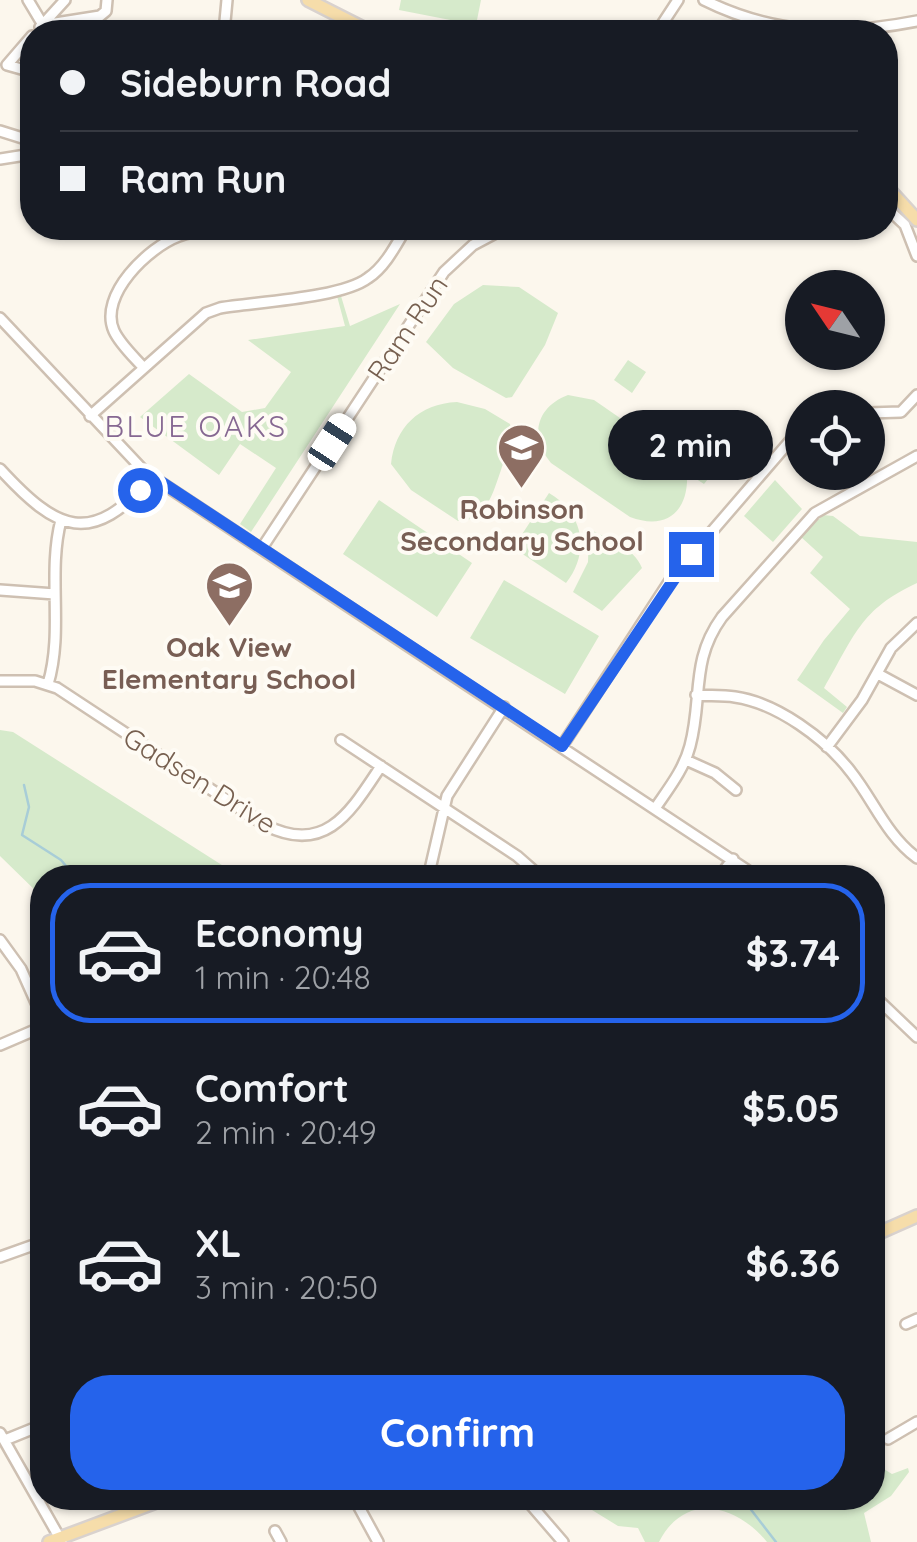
<!DOCTYPE html>
<html lang="en">
<head>
<meta charset="utf-8">
<style>
  :root { --surface:#171b24; --page:#242831; --text:#f1f3f6; --muted:#9ea1a6; --line:#363941; --accent:#2563eb }
  body { margin:0; font-family:Quicksand,sans-serif; background:var(--page); color:var(--text); height:100vh; display:flex; flex-direction:column; font-size:38px; white-space:nowrap }
  * { box-sizing:border-box; margin:0 }
  p { font-size:32px; color:var(--muted) }
  .icon { flex:none; width:55px; height:55px; fill:none; stroke:currentColor; stroke-width:2; stroke-linecap:round; stroke-linejoin:round }
  .map { position:relative; flex:1; overflow:hidden }
  .sheet { position:absolute; left:30px; top:865px; width:855px; height:645px; display:flex; flex-direction:column; background:var(--surface); border-radius:40px; box-shadow:0 2px 8px #0004 }
  .sheet>* { flex:none }
  .banner { position:absolute; left:20px; top:20px; width:878px; height:220px; border-radius:40px; box-shadow:0 2px 8px #0004; display:grid; align-content:center; height:220px; padding:0 40px; background:var(--surface) }
  .needle { width:65px; rotate:305deg }
  .buttons { position:absolute; left:785px; top:270px; display:grid; gap:20px }
  .buttons a { display:grid; place-items:center; width:100px; height:100px; border-radius:50%; background:var(--surface); box-shadow:0 2px 8px #0004; font-size:50px }
  .end { position:absolute; width:45px; height:45px; margin:-22px; border:12px solid #2563eb; background:#fff; box-shadow:0 0 0 5px #fff }
  .from { border-radius:50% }
  .bubble { position:absolute; height:70px; border-radius:35px; background:var(--surface); box-shadow:0 2px 8px #0004; font-size:32px; font-weight:700; line-height:70px; text-align:center }
  .car { position:absolute; width:30px; height:60px; margin:-30px -15px; border-radius:12px; box-shadow:0 0 8px 2px #0007; background:linear-gradient(#fff 24%,#345 0 40%,#fff 0 76%,#345 0 86%,#fff 0) }
  .banner b { display:flex; align-items:center; gap:35px; height:95px; font-size:38px }
  .banner b+b { border-top:2px solid var(--line) }
  .banner i { width:25px; height:25px; background:var(--text) }
  ul { padding:18px 0 0; list-style:none }
  li { display:flex; align-items:center; gap:30px; height:140px; margin:0 20px 15px; padding:0 20px; border:5px solid transparent; border-radius:40px }
  li div { flex:1 }
  li b { display:block; font-size:38px }
  li em { font-style:normal; font-weight:700 }
  li.active { border-color:var(--accent) }
  li>.icon { width:90px; height:90px; stroke-width:1.5 }
  .primary-button { display:flex; gap:20px; margin-top:auto; padding:20px 40px }
  .primary-button a { flex:1; height:115px; border-radius:40px; background:var(--accent); color:#fff; font-size:40px; font-weight:700; line-height:115px; text-align:center }
  .map>svg:first-child { display:block }
  .green { fill:#d6eacb }
  .lines { fill:none; stroke-linecap:round; stroke-linejoin:round }
  .stream { stroke:#a8cdd7; stroke-width:2.5 }
  .minor-casing { stroke:#cec0b2; stroke-width:14 }
  .major-casing { stroke:#d9d2ce; stroke-width:16 }
  .minor { stroke:#fff; stroke-width:9 }
  .major { stroke:#f6ddaa; stroke-width:11 }
  .route { stroke:#2563eb; stroke-width:12 }
  .labels { text-anchor:middle; dominant-baseline:central; stroke-width:8; stroke-linejoin:round; paint-order:stroke }
  .street-label { font-size:28px; fill:#776050; stroke:#fefbf4 }
  .education-label { font-size:28px; font-weight:bold; fill:#785e54; stroke:#fefbf4 }
  .neighbourhood-label { font-size:30px; letter-spacing:2.5px; fill:#866892; stroke:#fefbf4 }
</style>
</head>
<body>
<div class="map">
<svg width="917" height="1542" viewBox="0 0 917 1542">
  <rect width="100%" height="100%" fill="#fcf7ed"/>
  <path class="green" d="M 401,0 L 481,0 L 476,25 L 399,10 Z
    M 483,285 L 519,287 L 558,313 L 545,345 L 512,397 L 506,398 L 453,368 L 426,342 L 454,304 Z
    M 337,296 L 341,296 L 350,326 L 400,304 L 251,532 L 240,524 L 276,468 L 240,444 L 219,475 L 140,417 L 189,374 L 242,412 L 265,408 L 291,372 L 248,340 L 345,326 Z
    M 628,360 L 646,372 L 632,393 L 614,380 Z
    M 568,395 L 594,400 L 708,479 L 704,484 L 687,473 C 689,511 667,531 630,517 L 551,463 C 529,437 536,407 568,395 Z
    M 457,402 L 485,409 L 510,424 C 516,444 506,452 501,470 C 493,492 487,521 458,521 L 411,490 L 391,464 C 395,427 419,404 457,402 Z
    M 775,480 L 802,509 L 773,542 L 744,516 Z
    M 549,493 C 583,513 591,551 566,583 L 518,551 L 517,542 Z
    M 379,500 L 472,563 L 437,617 L 343,554 Z
    M 823,515 L 833,516 L 860,536 L 917,542 L 917,583 C 860,609 854,637 824,688 L 847,707 L 843,713 L 797,680 L 824,640 L 850,609 L 810,573 L 823,557 L 801,537 Z
    M 589,529 C 608,539 634,547 642,568 L 602,611 L 573,592 L 588,562 Z
    M 504,580 L 599,636 L 565,694 L 470,638 Z
    M 0,730 L 13,732 L 225,867 L 261,877 L 42,878 L 42,897 L 0,856 Z
    M 879,1466 L 892,1474 L 908,1468 L 909,1472 L 891,1496 L 864,1513 L 871,1542 L 767,1542 C 736,1504 685,1491 659,1542 L 645,1542 L 638,1528 L 618,1526 L 592,1510 L 589,1498 L 872,1498 L 873,1468 Z"/>
  <g class="lines">
    <path class="stream" d="M 24,785 L 29,807 L 22,835 L 61,860 L 76,878
      M 742,1498 L 776,1542"/>
    <defs>
      <path id="minor" d="M 28,0 L 43,25 L 40,27
        M 704,0 C 774,35 841,36 917,21
        M 44,23 L 65,0
        M 43,25 L 100,16 L 106,11 L 107,0
        M 224,32 L 227,0
        M 657,32 L 678,0
        M 32,36 L 7,65 L 32,72
        M 0,131 L 32,141
        M 0,159 L 32,154
        M 885,206 L 905,225 L 917,256
        M 0,318 L 145,472 L 759,878
        M 143,367 C 133,356 120,344 114,331 C 98,295 149,247 179,236 C 194,230 210,230 225,228
        M 868,413 L 901,412 L 917,395
        M 90,416 L 206,313 L 220,308 C 256,302 342,298 368,278 C 385,267 396,245 406,228
        M 0,469 C 57,531 91,548 152,477
        M 262,548 L 444,272 L 473,245 L 505,228
        M 0,590 L 55,594
        M 878,674 L 917,695
        M 0,681 L 35,681 L 57,688 L 265,825 C 326,856 351,811 381,766
        M 48,684 C 64,630 47,574 61,520
        M 696,695 C 709,696 722,695 735,697 C 777,703 826,739 851,772 C 874,801 886,835 917,858
        M 341,740 L 517,856 L 542,878
        M 562,746 L 671,579 L 802,427
        M 827,747 L 862,700 L 891,648 L 917,623
        M 686,760 L 715,773 L 736,790
        M 656,807 C 669,788 684,769 690,746 C 703,698 690,661 722,617 L 815,513 L 917,456
        M 428,878 L 447,796 L 504,707
        M 718,878 L 733,859
        M 0,940 L 21,969 L 42,1016
        M 872,994 L 917,1037
        M 0,1045 L 42,1027
        M 0,1257 L 42,1242
        M 906,1324 L 917,1319
        M 0,1433 L 62,1542
        M 888,1439 L 917,1422
        M 5,1440 L 42,1425
        M 354,1498 L 378,1542
        M 525,1498 L 563,1542
        M 275,1531 L 281,1542"/>
      <path id="major" d="M 308,0 L 371,32
        M 885,185 L 917,220
        M 872,1236 L 917,1216
        M 49,1542 L 167,1498"/>
    </defs>
    <use href="#minor" class="minor-casing"/>
    <use href="#major" class="major-casing"/>
    <use href="#minor" class="minor"/>
    <use href="#major" class="major"/>
  </g>
  <g class="lines">
    <path class="route" d="M 140,490 L 152,476 L 562,746 L 691,554"/>
  </g>
  <defs>
    <symbol id="school-pin" viewBox="-11 -11 22 30"><path d="M0 17L-7.5 6A9.5 9.5 0 1 1 7.5 6Z" fill="#8d6e63" stroke="#fefbf4"/><path d="M0-5L7-2L0 1L-7-2ZM-4 1L0 2.5L4 1V4Q0 6-4 4Z" fill="#fff"/></symbol>
  </defs>
  <g fill-rule="evenodd">
    <use href="#school-pin" x="494" y="420" width="55" height="75"/>
    <use href="#school-pin" x="202" y="558" width="55" height="75"/>
  </g>
  <g class="labels">
    <g class="street-label">
      <text transform="translate(407 328) rotate(-56)">Ram Run</text>
      <text transform="translate(200 780) rotate(32)">Gadsen Drive</text>
    </g>
    <g class="education-label">
      <text x="522" y="508">Robinson<tspan x="522" dy="32">Secondary School</tspan></text>
      <text x="229" y="646">Oak View<tspan x="229" dy="32">Elementary School</tspan></text>
    </g>
    <g class="neighbourhood-label">
      <text x="196" y="426">BLUE OAKS</text>
    </g>
  </g>
</svg>
<div class="buttons">
<a><svg class="needle" viewBox="-14 -14 28 28"><path d="M0-13l5 13h-10z" fill="#e53935"/><path d="M0 13l5-13h-10z" fill="#9ea1a6"/></svg></a>
<a><svg class="icon" aria-label="locate" viewBox="0 0 24 24"><circle cx="12" cy="12" r="6"/><path d="M12 2v4M12 18v4M2 12h4M18 12h4"/></svg></a>
</div>
<i class="end from" style="left:140px;top:490px"></i>
<i class="end" style="left:691px;top:554px"></i>
<div class="bubble" style="left:608px;top:410px;width:165px">2 min</div>
<i class="car" style="left:332px;top:442px;rotate:33deg"></i>
<div class="banner">
<b><i class="from"></i>Sideburn Road</b>
<b><i></i>Ram Run</b>
</div>
<section class="sheet">
<ul>
<li class="active"><svg class="icon" aria-label="car" viewBox="0 0 24 24"><path d="M5 17H2v-5l4-1 3-4h7l3 4 3 1v5h-3M9 17h6M6 11h13"/><circle cx="7" cy="17" r="2"/><circle cx="17" cy="17" r="2"/></svg><div><b>Economy</b><p>1 min · 20:48</p></div><em>$3.74</em></li>
<li><svg class="icon" aria-label="car" viewBox="0 0 24 24"><path d="M5 17H2v-5l4-1 3-4h7l3 4 3 1v5h-3M9 17h6M6 11h13"/><circle cx="7" cy="17" r="2"/><circle cx="17" cy="17" r="2"/></svg><div><b>Comfort</b><p>2 min · 20:49</p></div><em>$5.05</em></li>
<li><svg class="icon" aria-label="car" viewBox="0 0 24 24"><path d="M5 17H2v-5l4-1 3-4h7l3 4 3 1v5h-3M9 17h6M6 11h13"/><circle cx="7" cy="17" r="2"/><circle cx="17" cy="17" r="2"/></svg><div><b>XL</b><p>3 min · 20:50</p></div><em>$6.36</em></li>
</ul>
<div class="primary-button"><a>Confirm</a></div>
</section>
</div>
</body>
</html>
